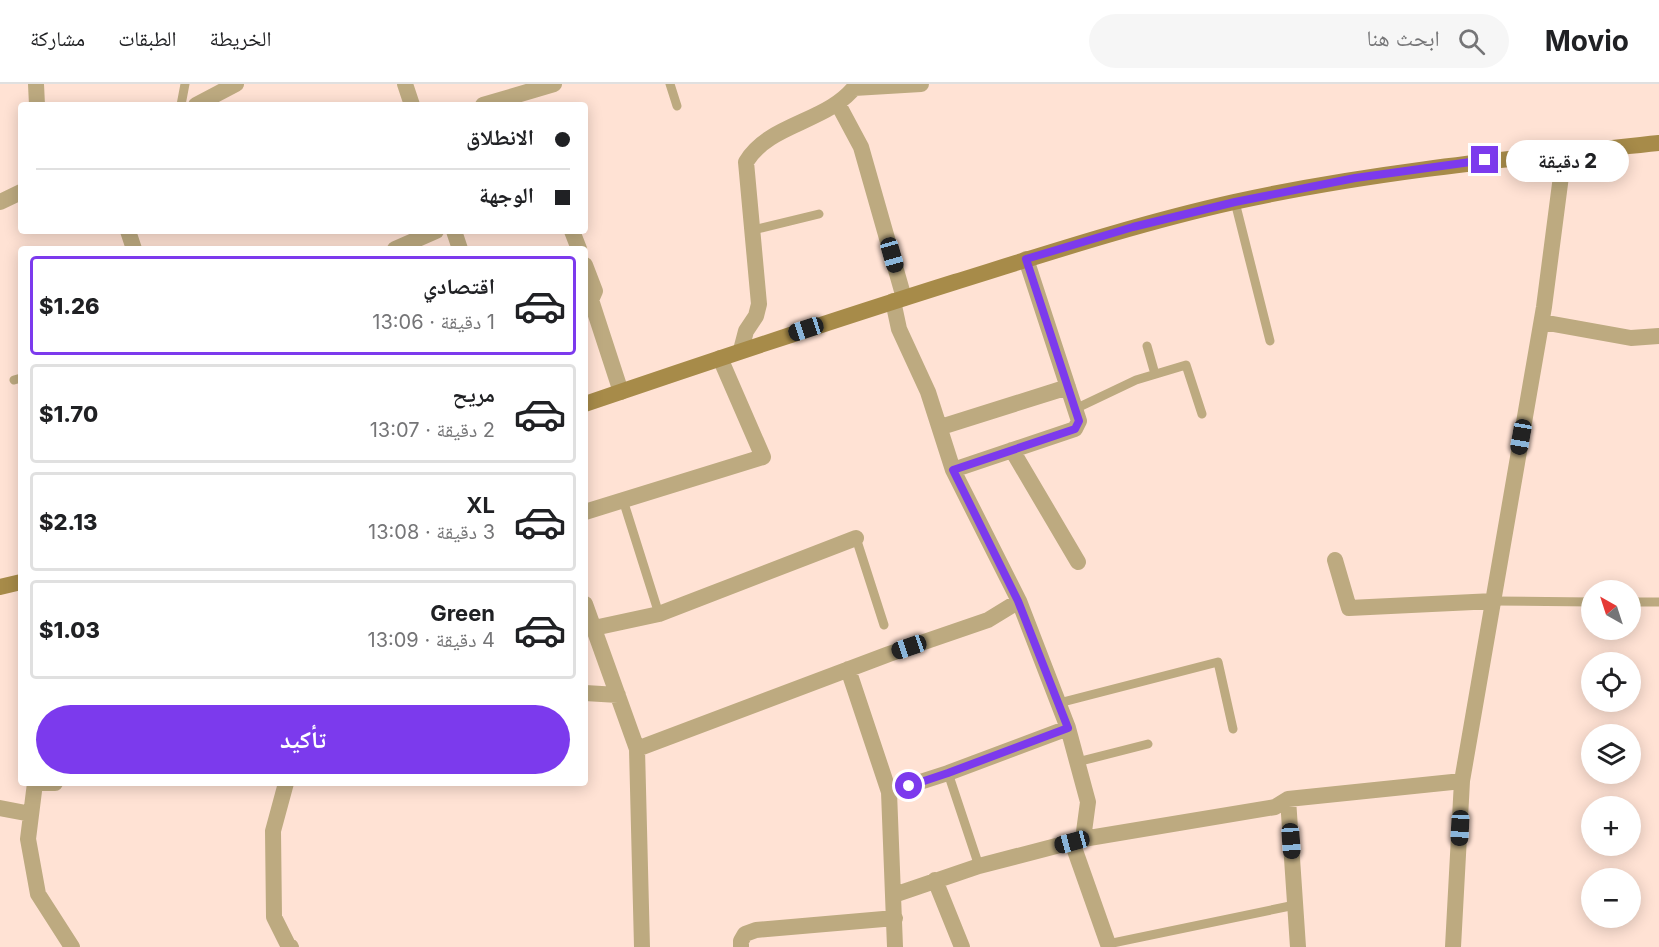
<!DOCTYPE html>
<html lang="ar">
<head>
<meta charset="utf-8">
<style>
  :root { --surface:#fff; --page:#f6f6f6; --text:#202124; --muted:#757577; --line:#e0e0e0; --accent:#7c3aed }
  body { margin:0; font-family:Inter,"Noto Naskh Arabic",sans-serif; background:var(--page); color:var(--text); direction:rtl; height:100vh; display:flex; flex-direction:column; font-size:22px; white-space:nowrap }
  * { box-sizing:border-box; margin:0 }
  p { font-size:20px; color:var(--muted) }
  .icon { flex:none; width:33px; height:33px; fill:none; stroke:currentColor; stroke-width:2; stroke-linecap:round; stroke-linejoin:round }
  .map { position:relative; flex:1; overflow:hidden; direction:ltr }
  .sheet { position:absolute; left:18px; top:162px; width:570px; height:540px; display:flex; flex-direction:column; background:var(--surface); border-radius:6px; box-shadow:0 3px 15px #0003; direction:rtl }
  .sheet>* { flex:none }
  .hud { position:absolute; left:18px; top:18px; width:570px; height:132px; border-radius:6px; box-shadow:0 3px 15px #0003; direction:rtl; display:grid; align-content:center; height:132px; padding:0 18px; background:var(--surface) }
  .needle { width:39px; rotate:321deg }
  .controls { position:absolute; left:1581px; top:496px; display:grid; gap:12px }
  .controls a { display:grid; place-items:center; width:60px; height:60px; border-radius:50%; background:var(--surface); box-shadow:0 3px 15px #0003; font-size:30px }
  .end { position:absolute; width:27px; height:27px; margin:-14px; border:8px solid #7c3aed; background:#fff; box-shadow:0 0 0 3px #fff }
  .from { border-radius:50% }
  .bubble { position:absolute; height:42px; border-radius:21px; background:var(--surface); box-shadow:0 3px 15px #0003; font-size:20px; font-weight:800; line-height:42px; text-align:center; direction:rtl }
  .car { position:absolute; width:18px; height:36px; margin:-18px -9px; border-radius:8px; box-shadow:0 0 4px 2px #0007; background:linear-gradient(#222 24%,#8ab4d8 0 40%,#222 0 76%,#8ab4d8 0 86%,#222 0) }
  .hud b { display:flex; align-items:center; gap:21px; height:57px; font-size:22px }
  .hud b+b { border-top:2px solid var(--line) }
  .hud i { width:15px; height:15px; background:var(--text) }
  ul { padding:10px 0 0; list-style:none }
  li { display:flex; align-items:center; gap:18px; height:99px; margin:0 12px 9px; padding:0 6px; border:3px solid var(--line); border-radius:6px }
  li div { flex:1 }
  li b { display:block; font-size:22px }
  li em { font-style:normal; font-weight:800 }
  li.active { border-color:var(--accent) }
  li>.icon { width:54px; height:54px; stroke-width:1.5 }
  .primary-button { display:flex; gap:12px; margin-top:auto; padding:12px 18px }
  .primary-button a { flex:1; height:69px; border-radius:36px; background:var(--accent); color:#fff; font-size:24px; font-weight:800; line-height:69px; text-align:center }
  header { display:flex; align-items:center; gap:36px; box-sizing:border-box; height:84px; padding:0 30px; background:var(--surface); border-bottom:2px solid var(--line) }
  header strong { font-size:28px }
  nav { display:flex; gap:33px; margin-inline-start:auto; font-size:21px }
  .search { width:420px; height:54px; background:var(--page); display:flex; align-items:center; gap:15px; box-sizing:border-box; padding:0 21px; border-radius:33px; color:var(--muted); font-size:22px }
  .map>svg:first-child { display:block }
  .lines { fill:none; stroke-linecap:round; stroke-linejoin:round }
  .service { stroke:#bdaa80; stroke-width:9 }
  .minor { stroke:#bdaa80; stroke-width:16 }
  .secondary { stroke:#a78b49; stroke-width:16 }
  .route { stroke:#7c3aed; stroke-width:8 }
</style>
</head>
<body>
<header>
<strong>Movio</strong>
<div class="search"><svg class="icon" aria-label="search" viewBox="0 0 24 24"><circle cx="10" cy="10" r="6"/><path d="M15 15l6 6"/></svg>ابحث هنا</div>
<nav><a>الخريطة</a><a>الطبقات</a><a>مشاركة</a></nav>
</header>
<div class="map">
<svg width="1659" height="863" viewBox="0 0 1659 863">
  <rect width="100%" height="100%" fill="#ffe2d4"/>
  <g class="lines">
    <path class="service" d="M 670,0 L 677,22
      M 181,21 L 185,0
      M 1235,118 L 1270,257
      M 753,146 L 819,130
      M 1147,262 L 1155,290
      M 14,296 L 21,294
      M 1075,325 L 1136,296 L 1186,281 L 1202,330
      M 623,416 L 659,530
      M 856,454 L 884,541
      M 1494,517 L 1592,518
      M 1630,518 L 1659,518
      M 1059,619 L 1218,578 L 1233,645
      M 1077,678 L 1148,660
      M 948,689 L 979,782
      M 1108,860 L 1295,821"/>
    <path class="minor" d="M 36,0 L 37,21
      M 405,0 L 412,21
      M 854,4 L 921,0
      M 838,20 L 861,63 L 904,214
      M 196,21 L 236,0
      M 483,21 L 554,0
      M 0,118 L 21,108
      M 128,147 L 134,165
      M 454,147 L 460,165
      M 572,147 L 579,165
      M 395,165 L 436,147
      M 585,181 L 595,207 L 591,216 L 621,308
      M 893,217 L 899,245 L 928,308 L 953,386 L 1019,517 L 1068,644 L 1088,718 L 1083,755
      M 1542,238 L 1631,254 L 1659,252
      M 741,266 L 746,247 L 756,232 L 759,220 L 746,78 C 770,38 829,39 857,0
      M 941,343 L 1068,303
      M 1012,366 L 1078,478
      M 953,386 L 1075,345 L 1079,337 L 1026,175
      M 585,428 L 763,373 L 720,274
      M 1335,476 L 1349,524 L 1494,517
      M 585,520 L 637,665 L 642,863
      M 594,544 L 659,530 L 856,454
      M 848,585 L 889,708 L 895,863
      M 585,609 L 618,611
      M 637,665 L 889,570 L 988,536 L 1019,517
      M 35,699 L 28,755 L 38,810 L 72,863
      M 35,699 L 55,699
      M 286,699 L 273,747 L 274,833 L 288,861 L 291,863
      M 889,708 L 948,689 L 1068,644
      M 1288,715 L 1298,863
      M 0,724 L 31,730
      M 1072,758 L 1108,860
      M 935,796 L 962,863
      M 894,811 L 979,782 L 1083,755 L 1275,723 L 1288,715 L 1462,697
      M 741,863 L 741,857 L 745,850 L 756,846 L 895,834
      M 1453,863 L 1462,697 L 1544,223 L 1564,69"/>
    <path class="secondary" d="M 585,320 C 708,278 831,237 955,198 C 1048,169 1140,139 1234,118 C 1374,87 1517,74 1659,59
      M 0,503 L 21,498"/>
  </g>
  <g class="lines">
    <path class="route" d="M 909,702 L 948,689 L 1068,644 L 1018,517 L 953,386 L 1075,345 L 1079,337 L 1026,175 L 1133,143 L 1235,118 L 1355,94 L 1485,76"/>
  </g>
</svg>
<div class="controls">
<a><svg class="needle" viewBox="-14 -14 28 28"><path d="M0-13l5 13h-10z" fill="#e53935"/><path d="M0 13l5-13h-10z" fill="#757577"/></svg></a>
<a><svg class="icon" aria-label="locate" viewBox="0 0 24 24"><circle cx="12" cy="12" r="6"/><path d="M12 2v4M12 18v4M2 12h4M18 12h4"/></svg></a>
<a><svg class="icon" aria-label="layers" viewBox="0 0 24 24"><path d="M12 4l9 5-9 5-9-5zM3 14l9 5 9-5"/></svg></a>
<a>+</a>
<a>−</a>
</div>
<i class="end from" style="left:909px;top:702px"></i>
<i class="end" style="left:1485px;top:76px"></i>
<div class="bubble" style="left:1506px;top:56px;width:123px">2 دقيقة</div>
<i class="car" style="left:892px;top:171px;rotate:164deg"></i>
<i class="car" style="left:806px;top:245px;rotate:252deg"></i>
<i class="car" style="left:1521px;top:353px;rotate:190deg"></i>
<i class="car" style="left:909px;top:563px;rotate:251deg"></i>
<i class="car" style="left:1460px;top:744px;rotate:183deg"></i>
<i class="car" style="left:1291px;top:757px;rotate:176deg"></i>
<i class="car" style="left:1072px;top:758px;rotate:255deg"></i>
<div class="hud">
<b><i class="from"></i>الانطلاق</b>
<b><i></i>الوجهة</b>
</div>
<section class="sheet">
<ul>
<li class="active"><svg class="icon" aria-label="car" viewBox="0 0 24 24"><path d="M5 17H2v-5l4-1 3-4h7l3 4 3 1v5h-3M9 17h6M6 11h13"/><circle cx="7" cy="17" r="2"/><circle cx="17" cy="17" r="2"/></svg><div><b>اقتصادي</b><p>1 دقيقة · 13:06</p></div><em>$1.26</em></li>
<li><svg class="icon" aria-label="car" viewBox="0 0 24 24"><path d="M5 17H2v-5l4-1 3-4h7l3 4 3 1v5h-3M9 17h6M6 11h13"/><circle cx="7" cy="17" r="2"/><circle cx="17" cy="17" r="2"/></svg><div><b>مريح</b><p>2 دقيقة · 13:07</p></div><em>$1.70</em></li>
<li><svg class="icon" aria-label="car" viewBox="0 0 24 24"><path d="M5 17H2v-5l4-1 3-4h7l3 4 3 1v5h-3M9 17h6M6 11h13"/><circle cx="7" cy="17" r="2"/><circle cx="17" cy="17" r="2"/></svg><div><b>XL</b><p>3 دقيقة · 13:08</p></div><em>$2.13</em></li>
<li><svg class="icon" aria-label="car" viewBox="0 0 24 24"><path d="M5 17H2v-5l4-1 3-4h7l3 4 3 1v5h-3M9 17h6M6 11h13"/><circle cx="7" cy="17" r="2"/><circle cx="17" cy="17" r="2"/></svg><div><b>Green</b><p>4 دقيقة · 13:09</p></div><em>$1.03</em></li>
</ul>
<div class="primary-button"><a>تأكيد</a></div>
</section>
</div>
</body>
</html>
